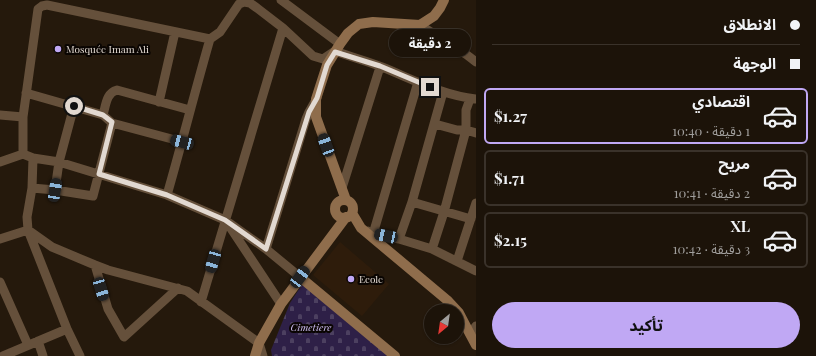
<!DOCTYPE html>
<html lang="ar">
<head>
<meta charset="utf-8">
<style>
  :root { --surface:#1c1309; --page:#292017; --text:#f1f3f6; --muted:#a09e9c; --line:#3a322a; --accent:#c0a8f4 }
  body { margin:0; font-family:"Playfair Display","Noto Sans Arabic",serif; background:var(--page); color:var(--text); direction:rtl; height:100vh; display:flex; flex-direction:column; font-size:15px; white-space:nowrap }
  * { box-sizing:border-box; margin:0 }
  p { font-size:13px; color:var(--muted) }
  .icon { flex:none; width:22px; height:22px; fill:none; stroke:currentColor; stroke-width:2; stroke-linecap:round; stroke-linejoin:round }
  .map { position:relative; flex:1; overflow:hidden; direction:ltr }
  .details { display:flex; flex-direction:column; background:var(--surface); width:340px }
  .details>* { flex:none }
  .top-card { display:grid; align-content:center; height:88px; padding:0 16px; background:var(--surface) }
  .needle { width:26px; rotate:209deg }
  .tools { position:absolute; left:424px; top:304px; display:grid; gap:8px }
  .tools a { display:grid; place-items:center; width:40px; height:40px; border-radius:50%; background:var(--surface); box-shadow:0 1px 3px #0004,0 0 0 1px var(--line); font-size:20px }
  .end { position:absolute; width:18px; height:18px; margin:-9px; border:5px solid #e2d9d1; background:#111; box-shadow:0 0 0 2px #111 }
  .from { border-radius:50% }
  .bubble { position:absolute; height:28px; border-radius:14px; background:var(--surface); box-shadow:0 1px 3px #0004,0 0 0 1px var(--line); font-size:13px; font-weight:700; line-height:28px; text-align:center; direction:rtl }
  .car { position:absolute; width:12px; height:24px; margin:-12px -6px; border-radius:5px; box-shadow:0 0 3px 1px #0007; background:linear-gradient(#222 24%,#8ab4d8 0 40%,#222 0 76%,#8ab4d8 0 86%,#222 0) }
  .top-card b { display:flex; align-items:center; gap:14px; height:38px; font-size:15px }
  .top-card b+b { border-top:1px solid var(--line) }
  .top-card i { width:10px; height:10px; background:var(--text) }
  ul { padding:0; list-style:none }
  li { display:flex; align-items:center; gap:12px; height:56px; margin:0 8px 6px; padding:0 8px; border:2px solid var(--line); border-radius:6px }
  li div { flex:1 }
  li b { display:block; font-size:15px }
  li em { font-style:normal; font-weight:700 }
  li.on { border-color:var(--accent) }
  li>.icon { width:36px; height:36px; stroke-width:1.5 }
  .primary-button { display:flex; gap:8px; margin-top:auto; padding:8px 16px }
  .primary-button a { flex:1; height:46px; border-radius:24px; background:var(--accent); color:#111; font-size:16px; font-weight:700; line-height:46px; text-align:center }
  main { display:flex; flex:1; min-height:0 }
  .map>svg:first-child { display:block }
  .built { fill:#2e1c0b }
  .cemetery { fill:url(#cemetery-stones) }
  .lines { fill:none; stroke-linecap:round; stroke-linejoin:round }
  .minor { stroke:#65503b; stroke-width:9 }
  .secondary { stroke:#8f6d4c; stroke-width:10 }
  .route { stroke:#e2d9d1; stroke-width:5 }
  .poi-dot { fill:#c0a8f4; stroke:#0a0502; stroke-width:1.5 }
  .labels { text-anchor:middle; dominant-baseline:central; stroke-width:4; stroke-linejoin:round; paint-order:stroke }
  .poi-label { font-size:10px; fill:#e2d9d1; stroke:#0a0502; text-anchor:start }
  .park-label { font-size:10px; font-style:italic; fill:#cfbff4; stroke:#0a0502 }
</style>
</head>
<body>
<main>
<section class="details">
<div class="top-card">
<b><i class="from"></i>الانطلاق</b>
<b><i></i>الوجهة</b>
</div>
<ul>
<li class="on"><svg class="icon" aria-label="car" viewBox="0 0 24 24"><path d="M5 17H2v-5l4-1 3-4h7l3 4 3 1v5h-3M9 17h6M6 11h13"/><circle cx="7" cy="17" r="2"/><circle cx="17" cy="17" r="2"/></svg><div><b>اقتصادي</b><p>1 دقيقة · 10:40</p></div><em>$1.27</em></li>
<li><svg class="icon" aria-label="car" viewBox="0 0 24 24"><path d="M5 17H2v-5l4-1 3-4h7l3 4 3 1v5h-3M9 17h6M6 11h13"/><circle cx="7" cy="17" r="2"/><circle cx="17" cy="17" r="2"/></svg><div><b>مريح</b><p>2 دقيقة · 10:41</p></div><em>$1.71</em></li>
<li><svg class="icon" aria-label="car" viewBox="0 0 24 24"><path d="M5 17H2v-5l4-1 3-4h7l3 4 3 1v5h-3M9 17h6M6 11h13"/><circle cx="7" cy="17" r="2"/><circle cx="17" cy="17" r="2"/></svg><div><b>XL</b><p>3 دقيقة · 10:42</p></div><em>$2.15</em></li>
</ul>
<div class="primary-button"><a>تأكيد</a></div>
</section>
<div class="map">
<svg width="476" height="356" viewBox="0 0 476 356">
  <defs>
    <pattern id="cemetery-stones" width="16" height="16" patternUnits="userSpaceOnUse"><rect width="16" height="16" fill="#2e2047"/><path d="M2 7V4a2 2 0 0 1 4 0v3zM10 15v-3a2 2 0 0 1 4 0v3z" fill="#4c4060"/></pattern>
  </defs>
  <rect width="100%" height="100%" fill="#25190c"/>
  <path class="built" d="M 340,242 L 389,284 L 362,316 L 313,275 Z"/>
  <path class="cemetery" d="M 303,283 L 388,354 L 386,356 L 272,356 L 271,350 L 290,303 Z"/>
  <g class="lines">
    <path class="minor" d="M 281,0 L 340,44
      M 420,25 L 467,55 L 476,62
      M 26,93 L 103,115 L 112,123 L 183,142
      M 470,99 L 466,110 L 466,130 L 476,133
      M 159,102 L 175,32
      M 0,115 L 23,117
      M 103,115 C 106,105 106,93 117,90 L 190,110
      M 23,154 L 23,117 L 38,9 L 42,6 L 47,5 L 210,39
      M 33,158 L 32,188 L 27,217 L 28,230 L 67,329 L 80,356
      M 0,162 L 23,154 L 33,158 L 59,162 L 167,195 L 225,220 L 266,249 L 300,277
      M 32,188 L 55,190 L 93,196 L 112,123
      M 342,188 L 380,67
      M 55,190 L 59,162 L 74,106
      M 167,195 C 182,143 195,91 210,39 L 220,32 L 239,4 L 244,2 L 250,3 L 257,8 L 283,28 L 313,56 L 323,59 L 335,51 C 351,57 367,61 382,67 C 412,79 444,96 476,99
      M 412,202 L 471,219
      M 228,224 L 281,304
      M 368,231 L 373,234 L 399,239 L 432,249 L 476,271
      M 373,234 L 418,82
      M 0,239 L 28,230 L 52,247 L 95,265 L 108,270 L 187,291 L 259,343 L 263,356
      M 399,239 L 412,202 L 443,92
      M 266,249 L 306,119 L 309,112 L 317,98
      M 432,249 L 444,212 L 466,130 L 457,130 L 435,124
      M 457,261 L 476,203
      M 95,265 L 108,309 L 124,337 L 178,288
      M 0,282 L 28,345
      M 201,302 L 283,28
      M 470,334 L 476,326
      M 38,341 L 43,356
      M 3,356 L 67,329"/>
    <path class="secondary" d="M 346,200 L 316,117 L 316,99 L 327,65 L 340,44 L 348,33 L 359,24 L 373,22 L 420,25 L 434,16 L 440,8 L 444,0
      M335 209a9 9 0 1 1 18 0a9 9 0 1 1-18 0Z
      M 352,213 L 361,228 L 447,300 L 459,313 L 470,334 L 476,345
      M 300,277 L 395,356
      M 255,356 L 259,343 L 281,304 L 346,217"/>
  </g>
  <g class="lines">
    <path class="route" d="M 74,106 L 103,115 L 112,122 L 99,174 L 167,195 L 225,220 L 266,249 L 309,112 L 317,98 L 327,65 L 335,52 L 380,66 L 430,87"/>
  </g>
  <g class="poi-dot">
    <circle cx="58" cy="49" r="4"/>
    <circle cx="351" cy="279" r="4"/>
  </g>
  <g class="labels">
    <g class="poi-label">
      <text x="66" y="49">Mosquée Imam Ali</text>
      <text x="359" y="279">Ecole</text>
    </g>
    <g class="park-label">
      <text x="311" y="327">Cimetiere</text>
    </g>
  </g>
</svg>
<div class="tools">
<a><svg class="needle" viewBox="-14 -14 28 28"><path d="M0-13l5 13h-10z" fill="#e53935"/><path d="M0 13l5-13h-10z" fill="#a09e9c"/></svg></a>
</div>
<i class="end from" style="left:74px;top:106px"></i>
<i class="end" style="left:430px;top:87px"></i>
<div class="bubble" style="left:389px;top:29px;width:82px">2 دقيقة</div>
<i class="car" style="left:182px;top:142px;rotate:285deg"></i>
<i class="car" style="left:326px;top:145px;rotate:340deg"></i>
<i class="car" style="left:55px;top:190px;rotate:9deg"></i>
<i class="car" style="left:386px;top:236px;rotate:282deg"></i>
<i class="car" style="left:213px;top:261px;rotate:196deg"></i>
<i class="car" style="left:300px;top:277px;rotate:37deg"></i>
<i class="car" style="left:101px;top:289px;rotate:163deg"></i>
</div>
</main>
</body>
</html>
